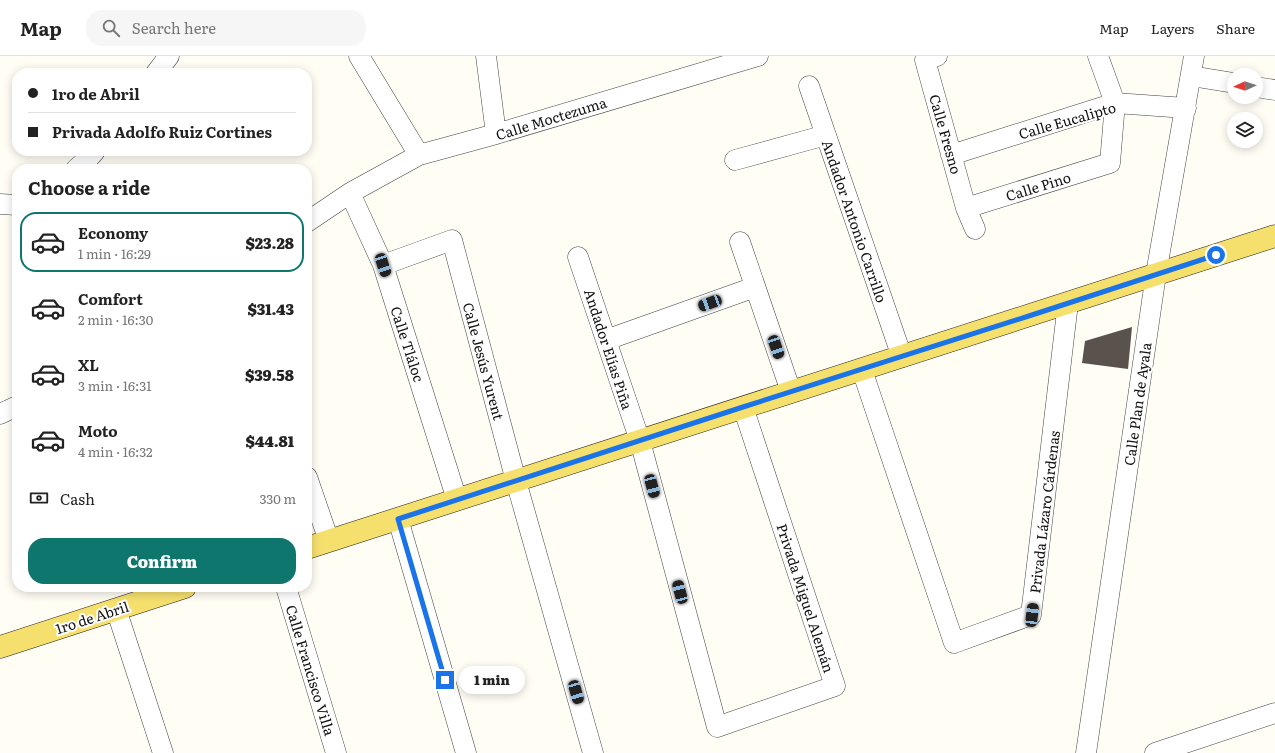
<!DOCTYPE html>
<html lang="en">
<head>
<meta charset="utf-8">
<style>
  :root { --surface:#fff; --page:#f6f6f6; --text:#222; --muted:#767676; --line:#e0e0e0; --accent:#0f766e }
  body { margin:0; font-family:Literata,serif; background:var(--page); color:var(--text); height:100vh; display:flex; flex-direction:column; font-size:15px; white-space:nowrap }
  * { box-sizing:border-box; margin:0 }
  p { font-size:13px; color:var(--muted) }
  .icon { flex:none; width:22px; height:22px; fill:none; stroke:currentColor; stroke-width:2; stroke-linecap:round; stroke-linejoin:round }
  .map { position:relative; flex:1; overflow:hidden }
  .panel { position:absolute; left:12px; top:108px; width:300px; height:428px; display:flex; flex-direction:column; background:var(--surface); border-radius:16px; box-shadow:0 2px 10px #0003 }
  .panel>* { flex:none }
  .banner { position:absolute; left:12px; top:12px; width:300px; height:88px; border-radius:16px; box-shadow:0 2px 10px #0003; display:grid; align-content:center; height:88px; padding:0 16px; background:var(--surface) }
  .needle { width:26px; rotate:267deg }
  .tools { position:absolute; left:1227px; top:12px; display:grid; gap:8px }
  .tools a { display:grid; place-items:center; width:36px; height:36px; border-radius:50%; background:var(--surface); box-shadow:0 2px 10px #0003; font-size:20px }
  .end { position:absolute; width:18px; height:18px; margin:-9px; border:5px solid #1a73e8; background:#fff; box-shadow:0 0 0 2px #fff }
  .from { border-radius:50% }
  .bubble { position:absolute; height:28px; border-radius:14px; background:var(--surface); box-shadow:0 2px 10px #0003; font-size:13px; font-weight:800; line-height:28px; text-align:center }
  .car { position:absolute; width:12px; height:24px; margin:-12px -6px; border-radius:5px; box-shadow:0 0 3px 1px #0007; background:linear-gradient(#222 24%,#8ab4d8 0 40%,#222 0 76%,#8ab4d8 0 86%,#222 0) }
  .banner b { display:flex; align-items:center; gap:14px; height:38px; font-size:15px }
  .banner b+b { border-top:1px solid var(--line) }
  .banner i { width:10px; height:10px; background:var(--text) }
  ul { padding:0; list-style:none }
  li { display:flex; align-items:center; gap:12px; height:60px; margin:0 8px 6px; padding:0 8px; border:2px solid transparent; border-radius:16px }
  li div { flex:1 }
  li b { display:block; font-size:15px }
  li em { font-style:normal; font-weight:800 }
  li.on { border-color:var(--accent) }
  li>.icon { width:36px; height:36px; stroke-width:1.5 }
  h2 { padding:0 16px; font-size:18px; line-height:48px }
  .pay { display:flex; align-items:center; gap:10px; height:44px; padding:0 16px; font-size:15px }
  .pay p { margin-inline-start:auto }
  .cta { display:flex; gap:8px; margin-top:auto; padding:8px 16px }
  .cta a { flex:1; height:46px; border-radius:16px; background:var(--accent); color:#fff; font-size:16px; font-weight:800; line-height:46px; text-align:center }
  header { display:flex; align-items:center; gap:24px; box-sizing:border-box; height:56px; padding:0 20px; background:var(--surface); border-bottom:1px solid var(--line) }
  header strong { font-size:19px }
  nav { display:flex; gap:22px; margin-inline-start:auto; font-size:14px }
  .search { width:280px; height:36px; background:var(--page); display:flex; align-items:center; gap:10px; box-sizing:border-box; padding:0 14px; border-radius:16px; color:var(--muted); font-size:15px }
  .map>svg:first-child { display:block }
  .building { fill:#59524d }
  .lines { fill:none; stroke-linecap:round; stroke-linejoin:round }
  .minor-casing { stroke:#434343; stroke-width:21 }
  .major-casing { stroke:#212121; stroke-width:23 }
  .minor { stroke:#fff; stroke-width:20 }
  .major { stroke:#f5e06d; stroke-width:22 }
  .route { stroke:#1a73e8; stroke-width:5 }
  .labels { text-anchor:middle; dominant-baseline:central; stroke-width:4; stroke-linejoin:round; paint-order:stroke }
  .street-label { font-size:14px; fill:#101010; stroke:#fff }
</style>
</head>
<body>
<header>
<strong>Map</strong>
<div class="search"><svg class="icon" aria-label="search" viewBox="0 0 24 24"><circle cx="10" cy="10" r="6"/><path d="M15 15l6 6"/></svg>Search here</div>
<nav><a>Map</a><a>Layers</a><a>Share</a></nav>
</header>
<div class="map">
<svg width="1275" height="697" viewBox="0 0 1275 697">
  <rect width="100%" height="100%" fill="#fffdf4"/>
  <path class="building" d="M 1132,271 L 1128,313 L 1082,307 L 1085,285 Z"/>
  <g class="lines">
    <defs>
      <path id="minor" d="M 359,0 L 419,99
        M 486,0 L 496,78
        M 937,0 L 925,4 L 966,152 L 975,173
        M 156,17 L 169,0
        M 1191,20 L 1234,27
        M 809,30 L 902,301
        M 1256,31 L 1275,34
        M 951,99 L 1115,47 L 1186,52
        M 735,104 L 826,79
        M 76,113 L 88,103 L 95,95
        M 350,137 L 383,209 L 457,444
        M 0,148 L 17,149
        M 966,152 L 1110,107 L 1115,47 L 1098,0
        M 307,166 L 350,137 L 419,99 L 496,78 L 758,0
        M 740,186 L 791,336
        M 578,201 L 640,385 L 717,671 L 835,630 L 743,351
        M 383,209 L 452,184 L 516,425 L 593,697
        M 606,284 L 755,231
        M 862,314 L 954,587 L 1031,559 L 1068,247
        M 0,358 L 17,350
        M 307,421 L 329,485
        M 398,463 L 466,697
        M 286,531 L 336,697
        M 116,553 L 163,697
        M 1086,697 L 1156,218 L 1194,0
        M 1155,697 L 1275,657"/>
      <path id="major" d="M 307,492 L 1275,180
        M 0,591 L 185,531"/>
    </defs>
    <use href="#minor" class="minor-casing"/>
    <use href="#major" class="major-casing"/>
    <use href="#minor" class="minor"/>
    <use href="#major" class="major"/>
  </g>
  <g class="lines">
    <path class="route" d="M 445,624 L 398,463 L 743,351 L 1038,257 L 1216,199"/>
  </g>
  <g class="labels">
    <g class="street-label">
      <text transform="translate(551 62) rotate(-17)">Calle Moctezuma</text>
      <text transform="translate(1067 64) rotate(-16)">Calle Eucalipto</text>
      <text transform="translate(946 78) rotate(74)">Calle Fresno</text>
      <text transform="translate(1038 130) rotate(-17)">Calle Pino</text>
      <text transform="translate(855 165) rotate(71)">Andador Antonio Carrillo</text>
      <text transform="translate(408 288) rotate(72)">Calle Tláloc</text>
      <text transform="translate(609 293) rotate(72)">Andador Elías Piña</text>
      <text transform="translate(484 305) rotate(75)">Calle Jesús Yurent</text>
      <text transform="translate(1137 348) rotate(-82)">Calle Plan de Ayala</text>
      <text transform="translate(1044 456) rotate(-83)">Privada Lázaro Cárdenas</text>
      <text transform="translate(806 542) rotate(72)">Privada Miguel Alemán</text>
      <text transform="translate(92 561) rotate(-18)">1ro de Abril</text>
      <text transform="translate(311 614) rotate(73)">Calle Francisco Villa</text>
    </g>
  </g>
</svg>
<div class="tools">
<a><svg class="needle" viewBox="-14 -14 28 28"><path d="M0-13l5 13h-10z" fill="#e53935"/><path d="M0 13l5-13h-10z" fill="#767676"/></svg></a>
<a><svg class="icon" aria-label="layers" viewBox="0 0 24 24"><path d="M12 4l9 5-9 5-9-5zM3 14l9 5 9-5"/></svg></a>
</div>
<i class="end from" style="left:1216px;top:199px"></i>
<i class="end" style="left:445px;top:624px"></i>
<div class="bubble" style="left:459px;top:610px;width:66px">1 min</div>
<i class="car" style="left:383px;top:209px;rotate:162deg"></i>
<i class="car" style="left:710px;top:247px;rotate:250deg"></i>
<i class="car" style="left:776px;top:291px;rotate:161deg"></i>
<i class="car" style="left:652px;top:430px;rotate:165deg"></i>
<i class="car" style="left:680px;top:536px;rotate:345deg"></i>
<i class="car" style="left:1032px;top:559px;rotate:7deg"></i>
<i class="car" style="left:576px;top:636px;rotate:164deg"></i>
<div class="banner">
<b><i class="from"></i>1ro de Abril</b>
<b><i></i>Privada Adolfo Ruiz Cortines</b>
</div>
<section class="panel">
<h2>Choose a ride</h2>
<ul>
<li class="on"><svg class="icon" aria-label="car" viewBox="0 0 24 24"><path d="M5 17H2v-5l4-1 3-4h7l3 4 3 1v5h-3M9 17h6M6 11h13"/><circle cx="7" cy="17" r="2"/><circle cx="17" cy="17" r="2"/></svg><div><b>Economy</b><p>1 min · 16:29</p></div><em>$23.28</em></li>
<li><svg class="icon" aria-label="car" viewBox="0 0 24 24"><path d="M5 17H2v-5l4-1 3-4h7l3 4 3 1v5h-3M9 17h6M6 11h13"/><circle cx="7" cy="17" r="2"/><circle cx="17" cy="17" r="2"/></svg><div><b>Comfort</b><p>2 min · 16:30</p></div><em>$31.43</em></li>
<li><svg class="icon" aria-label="car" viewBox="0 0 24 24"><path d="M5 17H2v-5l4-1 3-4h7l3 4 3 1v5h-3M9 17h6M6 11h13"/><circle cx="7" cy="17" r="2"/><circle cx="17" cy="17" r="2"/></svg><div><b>XL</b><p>3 min · 16:31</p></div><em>$39.58</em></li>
<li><svg class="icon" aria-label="car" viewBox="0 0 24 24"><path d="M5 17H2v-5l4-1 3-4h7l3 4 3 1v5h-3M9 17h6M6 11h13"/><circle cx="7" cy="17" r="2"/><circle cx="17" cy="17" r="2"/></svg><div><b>Moto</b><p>4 min · 16:32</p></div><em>$44.81</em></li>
</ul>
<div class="pay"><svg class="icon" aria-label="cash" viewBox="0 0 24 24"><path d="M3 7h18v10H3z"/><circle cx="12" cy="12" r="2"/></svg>Cash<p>330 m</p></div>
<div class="cta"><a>Confirm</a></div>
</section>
</div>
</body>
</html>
